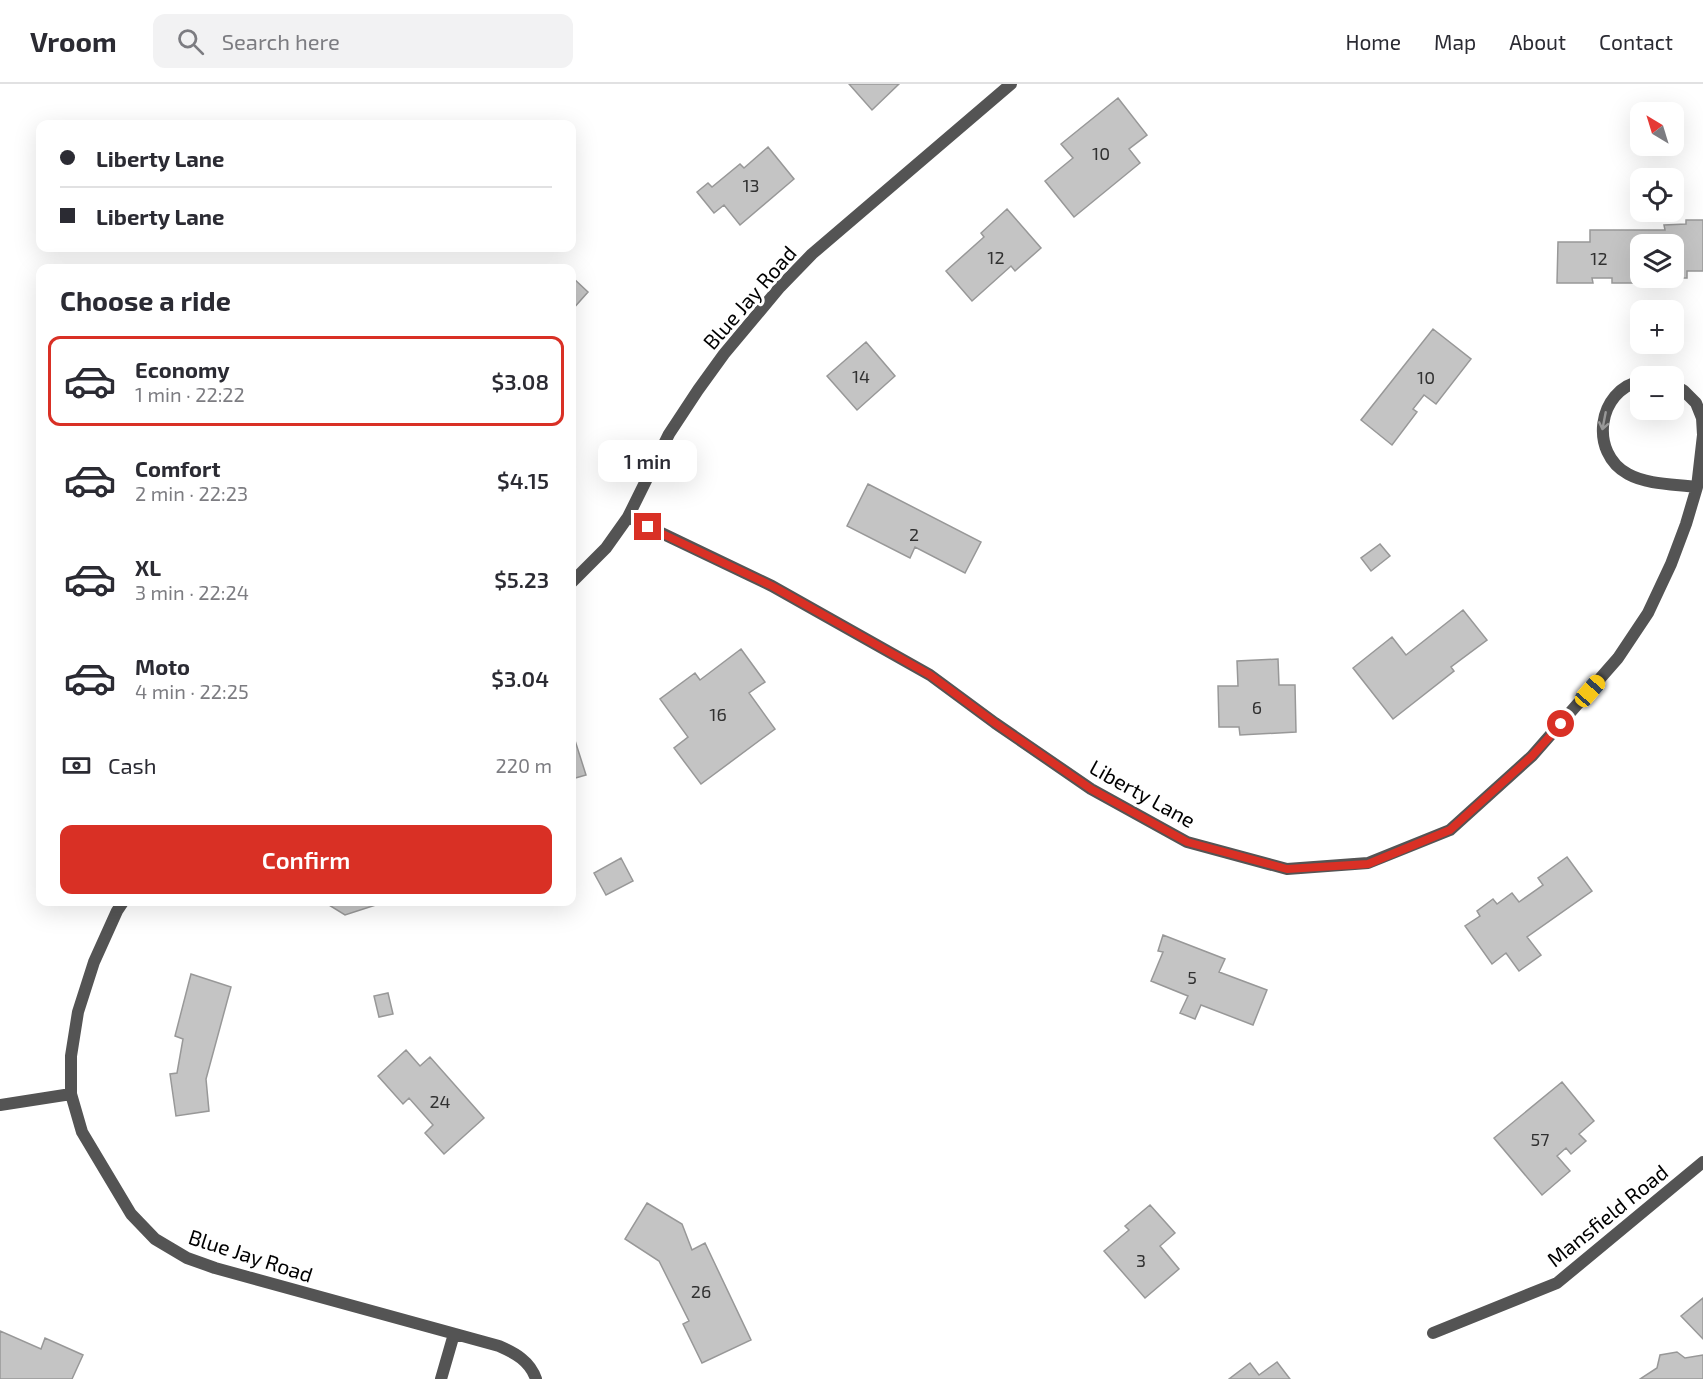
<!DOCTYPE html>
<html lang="en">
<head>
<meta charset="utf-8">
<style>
  :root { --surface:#fff; --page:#f2f2f3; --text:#2b2b33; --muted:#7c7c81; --line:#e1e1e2; --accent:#d93025 }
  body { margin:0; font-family:"Exo 2",sans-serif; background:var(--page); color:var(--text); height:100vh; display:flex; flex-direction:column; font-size:22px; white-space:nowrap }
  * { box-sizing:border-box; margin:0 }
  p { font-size:20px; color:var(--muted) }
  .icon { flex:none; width:33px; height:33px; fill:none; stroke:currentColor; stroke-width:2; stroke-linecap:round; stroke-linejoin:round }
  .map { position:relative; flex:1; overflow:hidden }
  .details { position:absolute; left:36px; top:180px; width:540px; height:642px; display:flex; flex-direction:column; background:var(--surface); border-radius:12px; box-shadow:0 6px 24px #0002 }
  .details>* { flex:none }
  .banner { position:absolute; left:36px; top:36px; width:540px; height:132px; border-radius:12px; box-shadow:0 6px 24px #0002; display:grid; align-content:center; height:132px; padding:0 24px; background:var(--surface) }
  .needle { width:39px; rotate:322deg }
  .tools { position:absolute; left:1630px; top:18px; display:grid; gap:12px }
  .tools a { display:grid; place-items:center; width:54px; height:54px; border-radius:12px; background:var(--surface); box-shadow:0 6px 24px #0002; font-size:30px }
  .end { position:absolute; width:27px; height:27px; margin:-14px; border:8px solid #d93025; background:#fff; box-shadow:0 0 0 3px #fff }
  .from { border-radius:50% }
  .bubble { position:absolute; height:42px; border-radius:12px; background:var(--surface); box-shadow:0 6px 24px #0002; font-size:20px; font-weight:600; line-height:42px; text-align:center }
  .car { position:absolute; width:18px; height:36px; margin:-18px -9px; border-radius:8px; box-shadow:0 0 4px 2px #0007; background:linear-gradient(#f5c518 24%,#345 0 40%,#f5c518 0 76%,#345 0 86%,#f5c518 0) }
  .banner b { display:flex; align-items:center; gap:21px; height:57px; font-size:22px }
  .banner b+b { border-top:2px solid var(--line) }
  .banner i { width:15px; height:15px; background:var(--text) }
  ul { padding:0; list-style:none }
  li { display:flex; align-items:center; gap:18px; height:90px; margin:0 12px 9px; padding:0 12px; border:3px solid transparent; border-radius:12px }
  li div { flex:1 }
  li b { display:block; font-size:22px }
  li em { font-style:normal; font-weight:600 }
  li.on { border-color:var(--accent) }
  li>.icon { width:54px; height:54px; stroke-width:1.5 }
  h2 { padding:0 24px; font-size:27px; line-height:72px }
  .pay { display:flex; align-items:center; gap:15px; height:66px; padding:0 24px; font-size:22px }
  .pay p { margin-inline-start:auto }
  .cta { display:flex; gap:12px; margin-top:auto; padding:12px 24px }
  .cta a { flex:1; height:69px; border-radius:12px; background:var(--accent); color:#fff; font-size:24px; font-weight:600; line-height:69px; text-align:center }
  header { display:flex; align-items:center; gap:36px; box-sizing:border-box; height:84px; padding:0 30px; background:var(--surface); border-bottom:2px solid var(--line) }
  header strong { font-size:28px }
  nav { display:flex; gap:33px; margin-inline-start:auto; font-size:21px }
  .search { width:420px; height:54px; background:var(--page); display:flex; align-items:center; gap:15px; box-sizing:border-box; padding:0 21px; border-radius:12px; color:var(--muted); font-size:22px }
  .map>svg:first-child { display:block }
  .building { fill:#c4c4c4; stroke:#989898; stroke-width:1.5; fill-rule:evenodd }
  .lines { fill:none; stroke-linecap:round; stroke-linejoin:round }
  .minor { stroke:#545454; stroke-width:12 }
  .oneway { stroke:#989898 }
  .route { stroke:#d93025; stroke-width:8 }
  .labels { text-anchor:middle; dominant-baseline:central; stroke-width:6; stroke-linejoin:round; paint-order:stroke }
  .number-label { font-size:18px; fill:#313131 }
  .street-label { font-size:21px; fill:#000; stroke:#fff }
</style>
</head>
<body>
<header>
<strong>Vroom</strong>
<div class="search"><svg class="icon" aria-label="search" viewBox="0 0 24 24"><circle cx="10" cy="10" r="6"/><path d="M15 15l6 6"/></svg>Search here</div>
<nav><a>Home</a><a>Map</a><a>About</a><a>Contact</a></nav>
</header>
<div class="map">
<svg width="1703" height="1295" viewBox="0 0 1703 1295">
  <rect width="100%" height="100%" fill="#fff"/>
  <path class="building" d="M 849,0 L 899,0 L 872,26 Z
    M 1118,14 L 1147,51 L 1129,65 L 1140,79 L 1074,133 L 1045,97 L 1073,74 L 1061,60 Z
    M 768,63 L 794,95 L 740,141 L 724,121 L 714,129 L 697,108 L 708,99 L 712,103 L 740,80 L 744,84 Z
    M 1007,125 L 1041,164 L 1015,187 L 1011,182 L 972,217 L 946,187 L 984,153 L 981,149 Z
    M 1686,136 L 1703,136 L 1703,187 L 1687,187 L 1687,194 L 1640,194 L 1640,199 L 1612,199 L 1612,194 L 1592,194 L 1593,199 L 1557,199 L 1558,158 L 1590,158 L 1590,146 L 1665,146 L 1664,141 L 1686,140 ZM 1641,160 L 1674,160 L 1674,194 L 1641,194 Z
    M 572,193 L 588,208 L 572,226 Z
    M 1433,245 L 1471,275 L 1436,320 L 1424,311 L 1413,325 L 1417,328 L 1392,361 L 1361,336 Z
    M 866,258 L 895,292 L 857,326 L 827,292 Z
    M 868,400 L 981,458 L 965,489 L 915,463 L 910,474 L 847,442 Z
    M 1380,460 L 1390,472 L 1371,487 L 1361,474 Z
    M 1463,526 L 1487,556 L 1451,583 L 1454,587 L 1393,635 L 1353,584 L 1392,553 L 1406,571 Z
    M 741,565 L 765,598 L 749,609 L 775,645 L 701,700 L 674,664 L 688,653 L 660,615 L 695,589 L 700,596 Z
    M 1278,575 L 1279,601 L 1295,601 L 1296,648 L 1240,651 L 1239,643 L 1219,643 L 1218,602 L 1238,602 L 1237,577 Z
    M 572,647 L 586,691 L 572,695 Z
    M 1567,773 L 1592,807 L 1527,853 L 1541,871 L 1519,887 L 1506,869 L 1492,880 L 1465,842 L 1480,832 L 1477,827 L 1493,815 L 1497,820 L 1512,809 L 1519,818 L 1543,801 L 1538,794 Z
    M 621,774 L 633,797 L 606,811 L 594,789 Z
    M 324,818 L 385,818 L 345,831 Z
    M 1163,851 L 1225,875 L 1219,888 L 1267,906 L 1253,941 L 1201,921 L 1195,935 L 1180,929 L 1188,912 L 1151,897 L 1163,868 L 1158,867 Z
    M 191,890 L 231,903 L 206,995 L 209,1027 L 176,1032 L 170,990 L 177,989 L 183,955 L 175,952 Z
    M 388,909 L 393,930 L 379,933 L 374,912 Z
    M 406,966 L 420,982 L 430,973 L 484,1034 L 444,1070 L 425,1049 L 433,1041 L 409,1014 L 403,1020 L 378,992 Z
    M 1562,998 L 1594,1037 L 1579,1050 L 1586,1057 L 1571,1070 L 1566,1064 L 1557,1072 L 1570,1087 L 1542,1111 L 1494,1054 Z
    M 647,1119 L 682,1140 L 692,1166 L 705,1159 L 751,1256 L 702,1279 L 683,1240 L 689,1237 L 659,1177 L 625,1155 Z
    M 1150,1121 L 1175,1149 L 1160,1162 L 1179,1185 L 1145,1214 L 1104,1167 L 1129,1146 L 1125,1142 Z
    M 1703,1214 L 1703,1255 L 1681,1232 Z
    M 0,1247 L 41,1265 L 45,1254 L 83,1271 L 72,1295 L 0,1295 Z
    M 1677,1268 L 1685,1274 L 1703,1271 L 1703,1295 L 1640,1295 L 1657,1284 L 1660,1271 Z
    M 1277,1278 L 1290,1295 L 1229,1295 L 1250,1279 L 1259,1291 Z"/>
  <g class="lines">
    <path class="minor" d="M 1641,297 C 1597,306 1589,369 1628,390 C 1648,401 1675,400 1697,403
      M 628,433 L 772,502 L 930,591 L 995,639 L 1091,705 L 1187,758 L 1287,785 L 1368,779 L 1450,746 L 1532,672 L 1618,574 L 1648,529 L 1671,480 L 1686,440 L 1697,403 L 1703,351 L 1702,334 L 1696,319 L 1684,307 L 1674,301
      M 572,498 L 606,464 L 628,433 L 669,350 L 698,306 L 724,270 L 780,203 L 812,170 L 1011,0
      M 123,818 L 117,827 L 94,878 L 78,928 L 71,972 L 71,1010 L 82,1048 L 131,1130 L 155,1155 L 187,1174 L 215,1184 L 499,1262 C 515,1269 530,1277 536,1295
      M 0,1021 L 71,1010
      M 1433,1249 L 1557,1199 L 1703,1078
      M 441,1295 L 454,1250"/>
  </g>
  <defs><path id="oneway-shaft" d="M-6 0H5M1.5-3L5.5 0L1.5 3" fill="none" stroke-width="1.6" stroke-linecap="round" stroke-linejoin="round" transform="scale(1.5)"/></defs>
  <use class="oneway" href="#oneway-shaft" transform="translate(1604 337) rotate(101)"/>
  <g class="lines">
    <path class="route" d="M 648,443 L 772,502 L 930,591 L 995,639 L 1091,705 L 1187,758 L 1287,785 L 1368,780 L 1450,746 L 1532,672 L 1561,640"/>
  </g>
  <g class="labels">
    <g class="number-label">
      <text x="1101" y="69">10</text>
      <text x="751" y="101">13</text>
      <text x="996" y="173">12</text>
      <text x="1599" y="174">12</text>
      <text x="861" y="292">14</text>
      <text x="1426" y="293">10</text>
      <text x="914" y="450">2</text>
      <text x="1257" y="623">6</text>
      <text x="718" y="630">16</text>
      <text x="1192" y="893">5</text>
      <text x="440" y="1017">24</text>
      <text x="1540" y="1055">57</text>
      <text x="1141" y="1176">3</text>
      <text x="701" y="1207">26</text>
    </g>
    <g class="street-label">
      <text transform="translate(749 213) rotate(-49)">Blue Jay Road</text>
      <text transform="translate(1143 709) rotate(29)">Liberty Lane</text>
      <text transform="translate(1607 1131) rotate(-39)">Mansfield Road</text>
      <text transform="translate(251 1171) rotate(18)">Blue Jay Road</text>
    </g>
  </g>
</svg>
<div class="tools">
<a><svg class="needle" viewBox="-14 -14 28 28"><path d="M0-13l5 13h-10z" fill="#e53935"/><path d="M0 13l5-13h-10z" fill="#7c7c81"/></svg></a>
<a><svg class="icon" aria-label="locate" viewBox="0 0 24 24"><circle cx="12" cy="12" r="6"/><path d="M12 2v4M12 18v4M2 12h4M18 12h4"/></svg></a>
<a><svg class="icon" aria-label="layers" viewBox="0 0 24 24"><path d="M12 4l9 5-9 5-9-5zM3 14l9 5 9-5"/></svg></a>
<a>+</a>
<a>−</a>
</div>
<i class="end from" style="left:1561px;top:640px"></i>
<i class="end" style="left:648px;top:443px"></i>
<div class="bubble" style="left:598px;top:356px;width:99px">1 min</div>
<i class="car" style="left:1590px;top:607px;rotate:41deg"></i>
<div class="banner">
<b><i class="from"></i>Liberty Lane</b>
<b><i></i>Liberty Lane</b>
</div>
<section class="details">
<h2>Choose a ride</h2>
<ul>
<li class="on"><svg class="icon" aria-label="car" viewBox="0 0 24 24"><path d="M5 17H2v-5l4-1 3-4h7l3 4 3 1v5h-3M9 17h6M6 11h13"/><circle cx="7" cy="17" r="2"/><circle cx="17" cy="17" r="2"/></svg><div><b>Economy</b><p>1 min · 22:22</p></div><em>$3.08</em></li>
<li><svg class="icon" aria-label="car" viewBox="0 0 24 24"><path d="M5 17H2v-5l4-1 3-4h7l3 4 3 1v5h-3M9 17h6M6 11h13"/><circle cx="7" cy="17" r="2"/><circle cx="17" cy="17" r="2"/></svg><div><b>Comfort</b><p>2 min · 22:23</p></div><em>$4.15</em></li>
<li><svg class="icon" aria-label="car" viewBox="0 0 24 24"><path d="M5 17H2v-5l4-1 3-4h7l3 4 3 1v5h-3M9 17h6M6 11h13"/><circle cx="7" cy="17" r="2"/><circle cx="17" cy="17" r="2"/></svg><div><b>XL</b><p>3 min · 22:24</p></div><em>$5.23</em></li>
<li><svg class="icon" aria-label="car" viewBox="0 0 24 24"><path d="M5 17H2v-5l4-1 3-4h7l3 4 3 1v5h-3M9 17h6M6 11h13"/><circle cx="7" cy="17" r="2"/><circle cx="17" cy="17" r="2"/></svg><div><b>Moto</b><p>4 min · 22:25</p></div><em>$3.04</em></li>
</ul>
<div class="pay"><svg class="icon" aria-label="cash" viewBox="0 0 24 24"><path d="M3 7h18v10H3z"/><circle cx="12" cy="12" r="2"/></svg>Cash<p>220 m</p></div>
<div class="cta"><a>Confirm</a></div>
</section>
</div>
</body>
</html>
